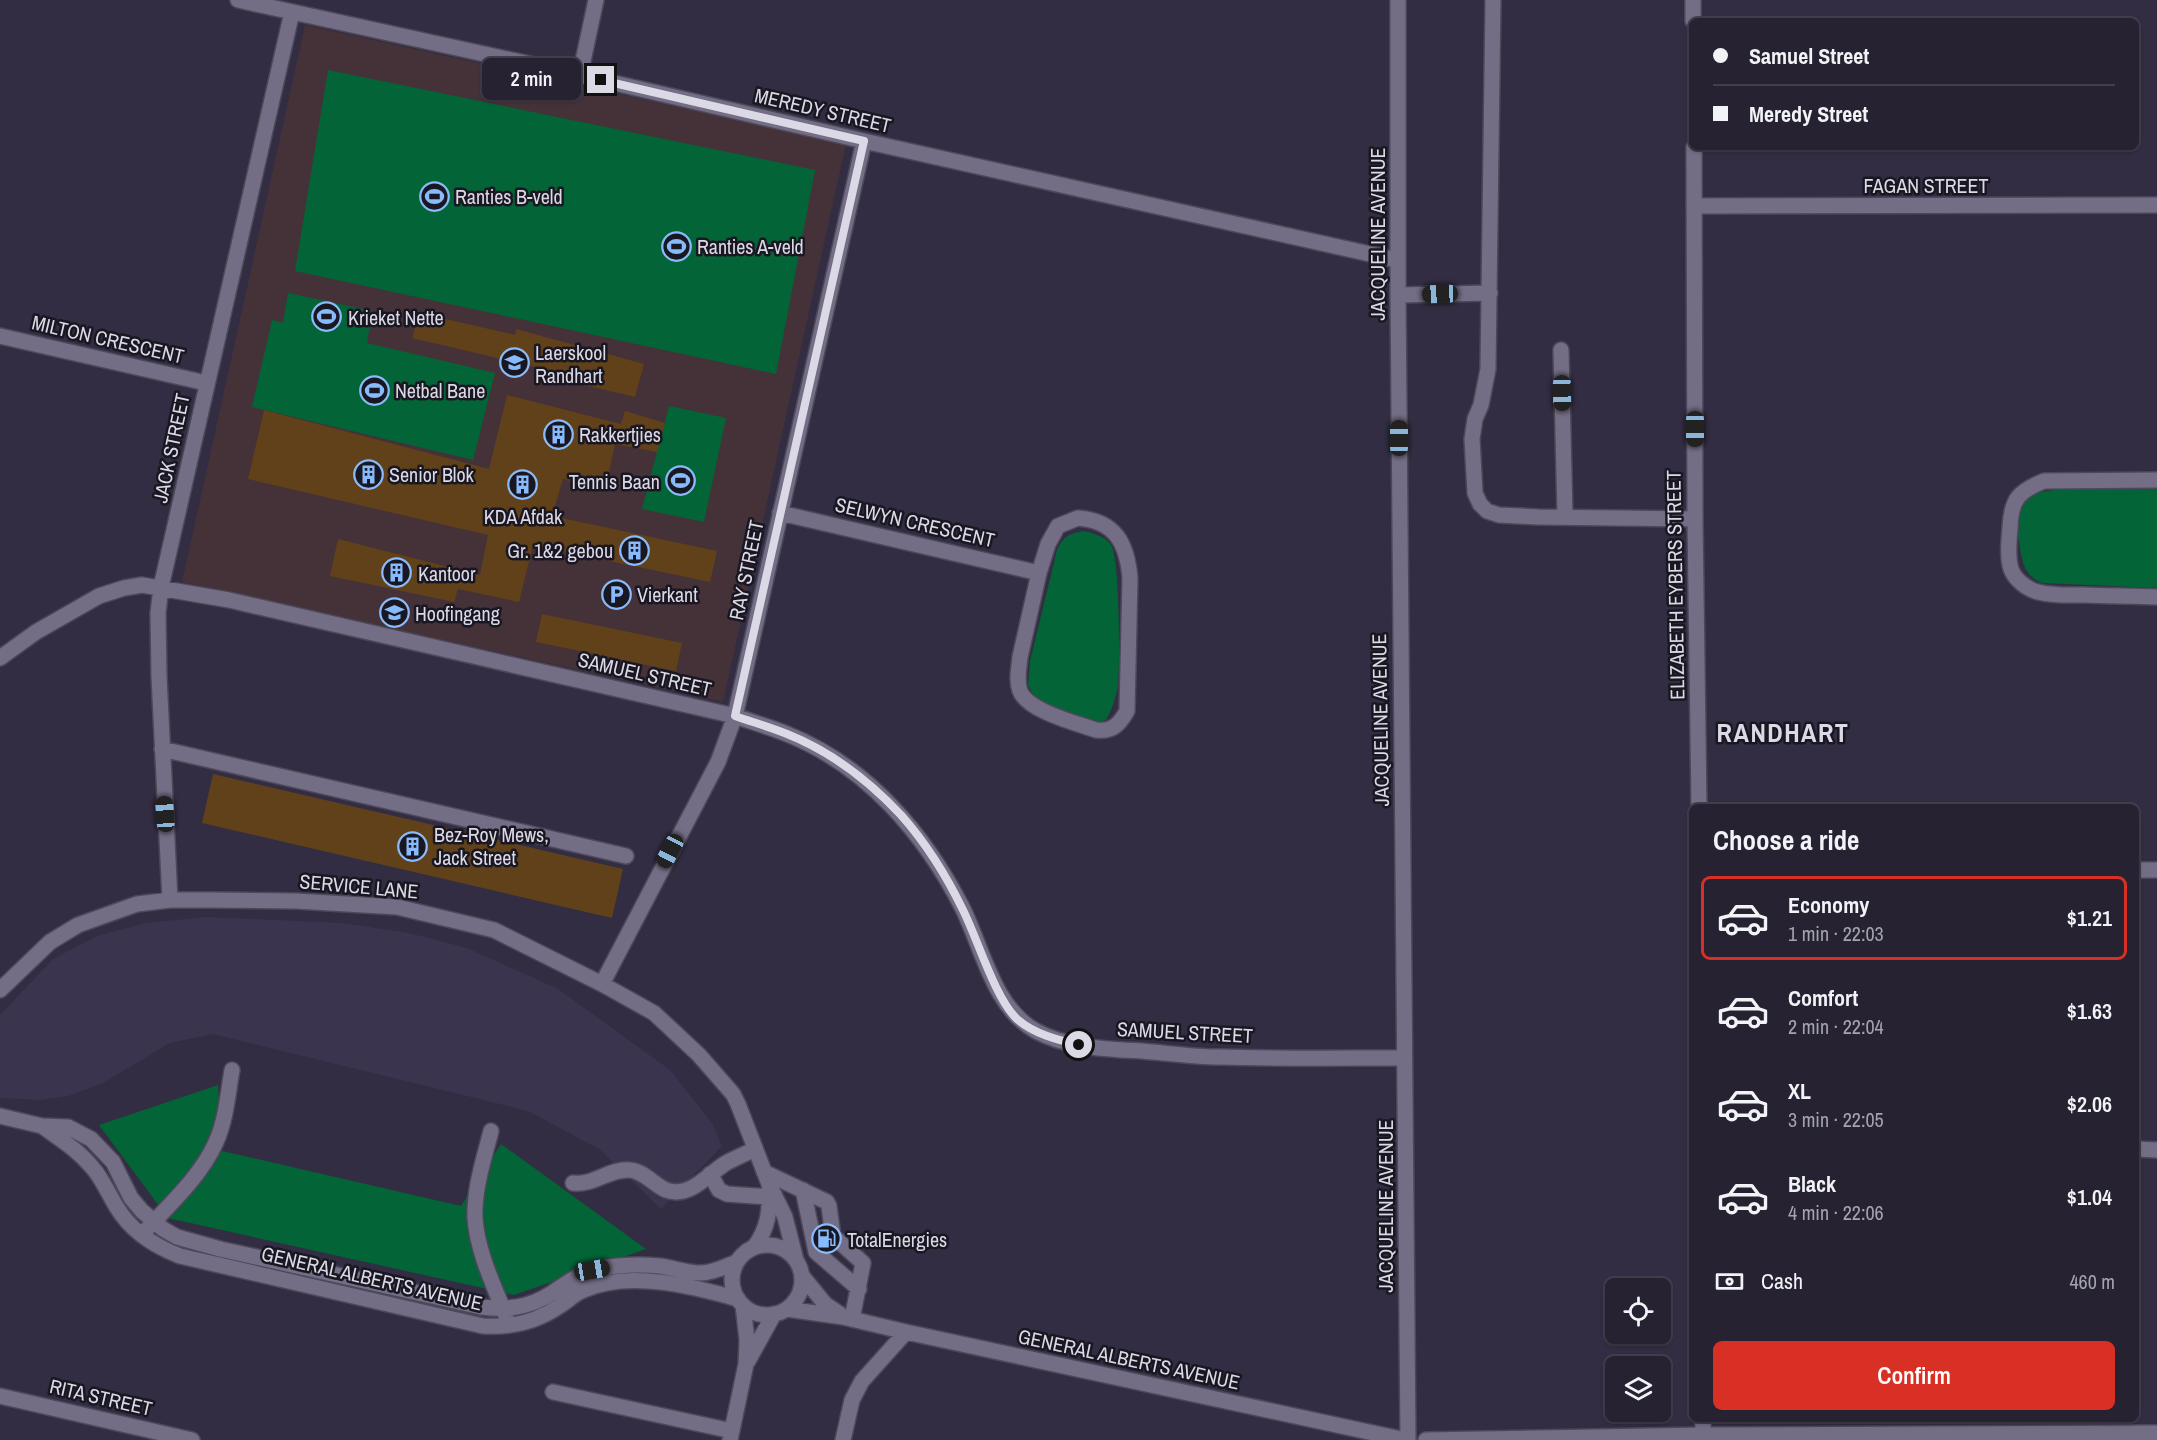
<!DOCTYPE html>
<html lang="en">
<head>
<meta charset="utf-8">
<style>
  :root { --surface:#262232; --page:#322f3e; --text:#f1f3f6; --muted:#a4a4ac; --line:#423f4d; --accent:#d93025 }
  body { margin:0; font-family:"Archivo Narrow",sans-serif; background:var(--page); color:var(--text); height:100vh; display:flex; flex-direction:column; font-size:22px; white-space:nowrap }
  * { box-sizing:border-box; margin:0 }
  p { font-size:20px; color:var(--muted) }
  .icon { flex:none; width:33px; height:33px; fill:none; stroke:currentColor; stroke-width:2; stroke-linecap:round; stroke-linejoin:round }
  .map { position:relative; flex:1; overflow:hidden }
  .details { position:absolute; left:1689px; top:804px; width:450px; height:618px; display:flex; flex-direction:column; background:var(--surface); border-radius:9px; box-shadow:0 2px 4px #0004,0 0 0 2px var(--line) }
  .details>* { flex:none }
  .banner { position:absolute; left:1689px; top:18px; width:450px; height:132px; border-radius:9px; box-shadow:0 2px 4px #0004,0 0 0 2px var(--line); display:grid; align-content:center; height:132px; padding:0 24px; background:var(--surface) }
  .fabs { position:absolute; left:1605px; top:1278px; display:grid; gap:12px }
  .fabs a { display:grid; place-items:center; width:66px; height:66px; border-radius:9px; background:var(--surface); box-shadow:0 2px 4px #0004,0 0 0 2px var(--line); font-size:30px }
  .end { position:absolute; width:27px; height:27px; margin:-14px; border:8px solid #dcd9e6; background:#111; box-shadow:0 0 0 3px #111 }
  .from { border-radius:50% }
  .bubble { position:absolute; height:42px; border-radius:9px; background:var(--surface); box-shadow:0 2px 4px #0004,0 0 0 2px var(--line); font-size:20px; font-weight:600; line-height:42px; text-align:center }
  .car { position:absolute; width:18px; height:36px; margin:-18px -9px; border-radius:8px; box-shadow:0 0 4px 2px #0007; background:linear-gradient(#222 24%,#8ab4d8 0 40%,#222 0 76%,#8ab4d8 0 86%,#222 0) }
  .banner b { display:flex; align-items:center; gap:21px; height:57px; font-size:22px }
  .banner b+b { border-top:2px solid var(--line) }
  .banner i { width:15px; height:15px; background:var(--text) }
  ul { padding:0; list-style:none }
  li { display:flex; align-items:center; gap:18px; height:84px; margin:0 12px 9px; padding:0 12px; border:3px solid transparent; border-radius:9px }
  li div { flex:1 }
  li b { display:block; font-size:22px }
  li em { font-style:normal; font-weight:600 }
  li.selected { border-color:var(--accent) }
  li>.icon { width:54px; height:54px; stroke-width:1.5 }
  h2 { padding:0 24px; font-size:27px; line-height:72px }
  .pay { display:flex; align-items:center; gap:15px; height:66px; padding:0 24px; font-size:22px }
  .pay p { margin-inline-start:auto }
  .button { display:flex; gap:12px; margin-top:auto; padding:12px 24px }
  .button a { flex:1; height:69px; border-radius:9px; background:var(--accent); color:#fff; font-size:24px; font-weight:600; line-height:69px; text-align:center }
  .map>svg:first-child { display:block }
  .built { fill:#3b344f }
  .education { fill:#453239 }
  .green { fill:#036437 }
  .building { fill:#604119 }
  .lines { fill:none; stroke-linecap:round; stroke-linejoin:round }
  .minor-casing { stroke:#4c4859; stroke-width:18 }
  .minor { stroke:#736d85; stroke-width:15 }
  .route { stroke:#dcd9e6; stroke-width:8 }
  .labels { text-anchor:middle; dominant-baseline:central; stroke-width:5; stroke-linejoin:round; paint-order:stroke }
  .street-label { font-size:20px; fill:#dcd9e6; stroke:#191721 }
  .poi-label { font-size:20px; fill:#dcd9e6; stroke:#191721; text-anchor:start }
  .district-label { font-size:26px; font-weight:bold; letter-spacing:1.5px; fill:#dcd9e6; stroke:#191721 }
</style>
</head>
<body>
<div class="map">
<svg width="2157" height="1440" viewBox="0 0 2157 1440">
  <rect width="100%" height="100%" fill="#322d42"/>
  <path class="built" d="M 207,917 L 342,923 L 409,933 L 467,948 L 558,989 L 670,1070 L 712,1123 L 722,1146 L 661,1209 L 599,1149 L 528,1111 L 213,1034 L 170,1043 L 103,1083 L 68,1096 L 41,1100 L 0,1098 L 0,1015 L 53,959 L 97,936 L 146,923 Z"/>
  <path class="education" d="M 305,25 L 846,144 L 723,702 L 182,582 Z"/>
  <path class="green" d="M 328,70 L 815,170 L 776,374 L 295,271 Z
    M 288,293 L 372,311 L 367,343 L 495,373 L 473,460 L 252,407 L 272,320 L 283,323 Z
    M 669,406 L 726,418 L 704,522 L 642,509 Z
    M 2157,489 L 2157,588 L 2042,583 C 2023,575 2022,561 2019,542 C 2016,529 2015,508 2025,498 C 2041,484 2132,489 2157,489 Z
    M 1083,531 C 1093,533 1105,536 1111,545 C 1120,558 1120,665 1118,685 C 1116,698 1112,709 1106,720 L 1096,723 L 1054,708 L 1035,698 L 1028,685 L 1030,661 L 1057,550 C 1063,537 1068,534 1083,531 Z
    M 218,1085 L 222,1151 L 461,1206 L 501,1144 L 646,1249 L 514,1295 L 168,1218 L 99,1125 Z"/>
  <path class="building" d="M 419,313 L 515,335 L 516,329 L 644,364 L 635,397 L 580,384 L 582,378 L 412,338 Z
    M 507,395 L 621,424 L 625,411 L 665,423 L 657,452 L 615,444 L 605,491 L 563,479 L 552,516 L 717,551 L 710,582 L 533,545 L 519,602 L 458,589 L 454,602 L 330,576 L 338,539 L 480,575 L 488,535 L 248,479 L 264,410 L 489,469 Z
    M 542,614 L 682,643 L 676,671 L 536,642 Z
    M 213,774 L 623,869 L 612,918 L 202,823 Z"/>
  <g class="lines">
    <defs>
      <path id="minor" d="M 238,0 L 580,75 L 864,141 L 1397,260
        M 1398,0 L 1398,295 L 1408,1440
        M 1493,0 L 1488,369 L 1481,405 L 1475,419 L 1472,439 L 1475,493 L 1480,504 L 1487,511 L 1499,515 L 1538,517 L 1695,519
        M 1693,0 L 1693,21
        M 580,75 L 596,0
        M 1694,147 L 1695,519 L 1699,807
        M 1694,206 L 2157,205
        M 1398,295 L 1490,293
        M 0,336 L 206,383
        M 1561,350 L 1565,516
        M 2157,480 L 2044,481 C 2019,491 2011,499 2010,528 C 2009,541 2007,556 2011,569 C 2015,580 2027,589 2038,592 C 2053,596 2068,595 2084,595 C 2108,596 2133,596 2157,597
        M 780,513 L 1039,573
        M 1078,518 C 1116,521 1127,544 1130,578 L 1127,711 C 1119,725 1112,732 1096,730 C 1076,723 1028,711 1020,691 C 1016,680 1019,668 1020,657 L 1039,573 L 1048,544 L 1058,526 Z
        M 0,658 L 36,632 L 99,596 L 124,588 L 142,585 L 229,600 L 735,716 C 752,722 770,727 787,734 C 867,766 925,834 963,909 C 983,950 994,1008 1036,1031 C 1067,1048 1107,1049 1142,1051 C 1167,1053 1193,1057 1219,1057 C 1280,1059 1343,1058 1404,1058
        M 162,749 L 626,856
        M 2136,870 L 2157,870
        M 170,900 L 159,676 L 158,613 L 161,587 L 292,12
        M 602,984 L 718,762 L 735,716 L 864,141
        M 0,990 L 50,942 L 78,925 L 137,904 L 170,900 L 211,900 L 296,901 L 397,907 L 494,930 L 602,984 L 654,1013 L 699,1055 L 733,1094 L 738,1104 L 769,1184 L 785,1217 L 796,1260
        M 0,1116 L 42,1126
        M 491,1131 C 484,1159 474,1188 475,1218 C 477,1251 494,1286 506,1316
        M 2136,1149 L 2157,1150
        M 764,1172 L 827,1202 L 829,1206 L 833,1236 L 863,1263 L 852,1319
        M 710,1174 L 719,1190 L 727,1194 L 769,1197
        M 573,1183 C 593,1186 610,1168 630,1170 C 644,1171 654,1185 666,1190 C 690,1199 708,1174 726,1163 C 735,1158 745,1154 755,1149
        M 803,1190 L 816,1252 L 859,1289
        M 147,1229 C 171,1203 201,1176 216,1142 C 226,1120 228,1093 232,1070
        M732 1280a35 35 0 1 1 70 0a35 35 0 1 1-70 0Z
        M 755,1246 C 768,1228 770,1211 769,1190
        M 737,1262 C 726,1266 713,1273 701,1273 C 688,1273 674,1268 660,1266 C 640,1264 617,1265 596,1269 C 580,1273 565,1284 552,1293 C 529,1308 507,1310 481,1307 L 220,1249 L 177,1237 L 163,1229 L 142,1211 L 131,1198 L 113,1162 L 91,1139 L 68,1127 L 42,1126 C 60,1139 78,1150 92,1167 C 102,1178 108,1193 116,1206 C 130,1230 154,1246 180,1256 L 483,1326 C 511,1328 537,1322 561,1305 C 569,1300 575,1293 584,1290 C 629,1270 692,1286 738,1299
        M 803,1277 L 825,1304 L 841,1315
        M 787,1309 L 843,1317 L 906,1332 L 1406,1440
        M 748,1361 L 774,1314
        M 553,1392 L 732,1431
        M 0,1396 L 192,1440
        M 1703,1419 L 1703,1440
        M 730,1440 L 746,1364 L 747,1340 L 743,1305
        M 843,1440 L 852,1400 L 862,1381 L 906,1332
        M 1426,1440 L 1703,1435 L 2157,1433"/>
    </defs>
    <use href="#minor" class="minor-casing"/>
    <use href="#minor" class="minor"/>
  </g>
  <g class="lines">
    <path class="route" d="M 601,80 L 864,141 L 735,716 C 752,722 770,727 787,734 C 830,751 870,782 901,815 C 925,842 947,877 963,910 C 978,940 995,998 1017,1019 C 1034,1034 1058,1040 1079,1045"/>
  </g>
  <defs>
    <symbol id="stadium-ring" viewBox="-11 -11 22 22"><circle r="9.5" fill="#191721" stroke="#87bbfb" stroke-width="1.5"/><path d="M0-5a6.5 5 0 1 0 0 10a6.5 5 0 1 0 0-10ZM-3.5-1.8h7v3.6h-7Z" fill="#87bbfb"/></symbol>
    <symbol id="school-ring" viewBox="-11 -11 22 22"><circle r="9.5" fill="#191721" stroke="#87bbfb" stroke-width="1.5"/><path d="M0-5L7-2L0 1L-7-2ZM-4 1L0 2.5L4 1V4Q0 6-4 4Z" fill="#87bbfb"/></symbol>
    <symbol id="building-ring" viewBox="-11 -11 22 22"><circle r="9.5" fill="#191721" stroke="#87bbfb" stroke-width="1.5"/><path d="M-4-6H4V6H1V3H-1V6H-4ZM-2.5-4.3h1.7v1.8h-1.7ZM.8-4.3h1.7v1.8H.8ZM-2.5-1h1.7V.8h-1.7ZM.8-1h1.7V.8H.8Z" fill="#87bbfb"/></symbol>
    <symbol id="parking-ring" viewBox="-11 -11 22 22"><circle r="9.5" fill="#191721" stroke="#87bbfb" stroke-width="1.5"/><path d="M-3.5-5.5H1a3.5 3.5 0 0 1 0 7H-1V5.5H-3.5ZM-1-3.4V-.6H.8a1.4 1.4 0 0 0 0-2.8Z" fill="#87bbfb"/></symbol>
    <symbol id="fuel-ring" viewBox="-11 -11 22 22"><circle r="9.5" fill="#191721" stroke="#87bbfb" stroke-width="1.5"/><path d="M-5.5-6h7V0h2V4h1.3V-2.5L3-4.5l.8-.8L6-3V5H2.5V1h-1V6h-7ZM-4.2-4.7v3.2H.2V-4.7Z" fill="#87bbfb"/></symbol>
  </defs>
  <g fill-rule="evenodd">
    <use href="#stadium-ring" x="418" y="180" width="33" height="33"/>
    <use href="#stadium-ring" x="660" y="230" width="33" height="33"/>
    <use href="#stadium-ring" x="310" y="300" width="33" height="33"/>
    <use href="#school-ring" x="498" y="346" width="33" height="33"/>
    <use href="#stadium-ring" x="358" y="374" width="33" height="33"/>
    <use href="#building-ring" x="542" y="418" width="33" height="33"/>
    <use href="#building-ring" x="352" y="458" width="33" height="33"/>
    <use href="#stadium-ring" x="664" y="464" width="33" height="33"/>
    <use href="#building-ring" x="506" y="468" width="33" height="33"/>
    <use href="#building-ring" x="618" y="534" width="33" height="33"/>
    <use href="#building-ring" x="380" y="556" width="33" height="33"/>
    <use href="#parking-ring" x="600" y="578" width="33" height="33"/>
    <use href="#school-ring" x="378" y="596" width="33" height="33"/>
    <use href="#building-ring" x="396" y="830" width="33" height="33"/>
    <use href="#fuel-ring" x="810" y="1222" width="33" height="33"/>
  </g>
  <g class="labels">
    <g class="street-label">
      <text transform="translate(823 110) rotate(13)">MEREDY STREET</text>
      <text x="1926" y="185">FAGAN STREET</text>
      <text transform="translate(1377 234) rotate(-90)">JACQUELINE AVENUE</text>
      <text transform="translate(108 339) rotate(13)">MILTON CRESCENT</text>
      <text transform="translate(171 448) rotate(-78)">JACK STREET</text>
      <text transform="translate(915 522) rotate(13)">SELWYN CRESCENT</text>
      <text transform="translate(746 570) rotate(-78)">RAY STREET</text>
      <text transform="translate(1675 585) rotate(-91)">ELIZABETH EYBERS STREET</text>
      <text transform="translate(645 674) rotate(13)">SAMUEL STREET</text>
      <text transform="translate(1380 720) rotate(-91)">JACQUELINE AVENUE</text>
      <text transform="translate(359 886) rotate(5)">SERVICE LANE</text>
      <text transform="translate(1185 1032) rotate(3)">SAMUEL STREET</text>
      <text transform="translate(1385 1206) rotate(-90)">JACQUELINE AVENUE</text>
      <text transform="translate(372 1278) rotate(13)">GENERAL ALBERTS AVENUE</text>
      <text transform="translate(1129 1359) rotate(12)">GENERAL ALBERTS AVENUE</text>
      <text transform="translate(101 1397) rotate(13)">RITA STREET</text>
    </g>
    <g class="poi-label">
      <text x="455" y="196">Ranties B-veld</text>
      <text x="697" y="246">Ranties A-veld</text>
      <text x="348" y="317">Krieket Nette</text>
      <text x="535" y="352">Laerskool<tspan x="535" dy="23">Randhart</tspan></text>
      <text x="395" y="390">Netbal Bane</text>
      <text x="579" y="434">Rakkertjies</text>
      <text x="389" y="474">Senior Blok</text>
      <text x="660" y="481" text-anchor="end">Tennis Baan</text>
      <text x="523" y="516" text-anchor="middle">KDA Afdak</text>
      <text x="613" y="550" text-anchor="end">Gr. 1&amp;2 gebou</text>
      <text x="418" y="573">Kantoor</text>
      <text x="637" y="594">Vierkant</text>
      <text x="415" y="613">Hoofingang</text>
      <text x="434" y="834">Bez-Roy Mews,<tspan x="434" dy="23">Jack Street</tspan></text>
      <text x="847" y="1239">TotalEnergies</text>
    </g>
    <g class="district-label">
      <text x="1783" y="732">RANDHART</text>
    </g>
  </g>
</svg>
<div class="fabs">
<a><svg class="icon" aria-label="locate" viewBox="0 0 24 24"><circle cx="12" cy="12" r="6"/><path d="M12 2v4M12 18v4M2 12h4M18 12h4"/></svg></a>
<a><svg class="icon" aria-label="layers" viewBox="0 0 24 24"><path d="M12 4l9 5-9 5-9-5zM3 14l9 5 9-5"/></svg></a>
</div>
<i class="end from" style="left:1079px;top:1045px"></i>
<i class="end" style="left:601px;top:80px"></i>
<div class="bubble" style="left:482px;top:58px;width:99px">2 min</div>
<i class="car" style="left:1440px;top:294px;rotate:268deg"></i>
<i class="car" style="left:1562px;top:393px;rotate:179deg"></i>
<i class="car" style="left:1695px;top:429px;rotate:180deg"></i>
<i class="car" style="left:1399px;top:438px;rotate:0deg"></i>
<i class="car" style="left:165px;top:814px;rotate:356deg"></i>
<i class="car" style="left:670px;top:851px;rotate:208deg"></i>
<i class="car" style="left:592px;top:1270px;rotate:80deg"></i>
<div class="banner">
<b><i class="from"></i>Samuel Street</b>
<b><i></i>Meredy Street</b>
</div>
<section class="details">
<h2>Choose a ride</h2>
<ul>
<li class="selected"><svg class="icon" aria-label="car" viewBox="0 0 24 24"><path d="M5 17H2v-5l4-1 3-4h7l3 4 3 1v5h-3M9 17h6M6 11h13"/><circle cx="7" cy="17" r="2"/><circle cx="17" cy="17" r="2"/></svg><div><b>Economy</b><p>1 min · 22:03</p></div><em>$1.21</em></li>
<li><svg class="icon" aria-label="car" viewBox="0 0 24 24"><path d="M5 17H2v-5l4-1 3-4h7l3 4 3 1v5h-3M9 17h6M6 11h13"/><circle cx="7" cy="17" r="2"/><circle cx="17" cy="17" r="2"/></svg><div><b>Comfort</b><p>2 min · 22:04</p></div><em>$1.63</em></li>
<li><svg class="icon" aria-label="car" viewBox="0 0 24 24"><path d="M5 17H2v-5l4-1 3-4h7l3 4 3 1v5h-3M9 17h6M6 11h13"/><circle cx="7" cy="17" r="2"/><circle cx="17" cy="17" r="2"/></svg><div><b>XL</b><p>3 min · 22:05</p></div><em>$2.06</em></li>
<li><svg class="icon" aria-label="car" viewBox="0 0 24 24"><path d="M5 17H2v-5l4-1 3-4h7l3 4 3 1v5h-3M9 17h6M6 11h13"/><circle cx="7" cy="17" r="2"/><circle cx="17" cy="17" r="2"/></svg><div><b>Black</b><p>4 min · 22:06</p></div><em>$1.04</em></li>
</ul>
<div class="pay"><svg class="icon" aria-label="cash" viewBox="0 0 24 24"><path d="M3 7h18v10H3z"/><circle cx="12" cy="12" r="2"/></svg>Cash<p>460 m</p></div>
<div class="button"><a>Confirm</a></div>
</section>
</div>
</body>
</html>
